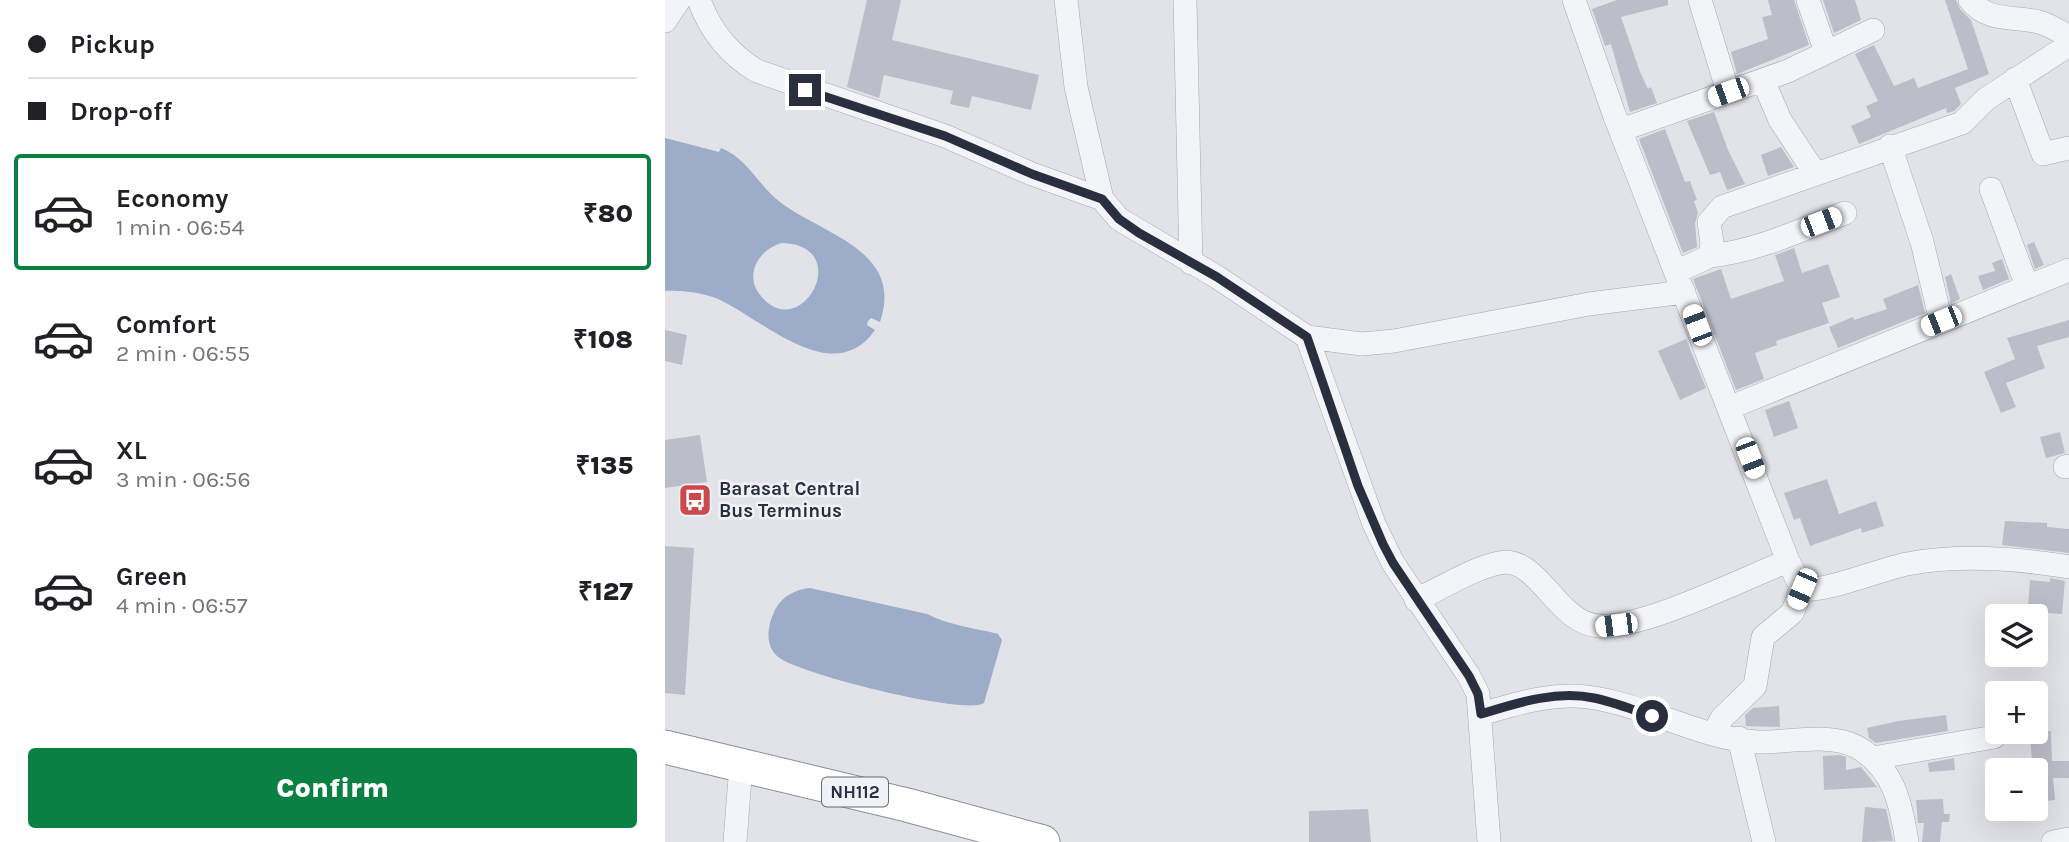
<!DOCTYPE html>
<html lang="en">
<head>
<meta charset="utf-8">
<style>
  :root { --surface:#fff; --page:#f6f6f6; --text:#202124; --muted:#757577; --line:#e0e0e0; --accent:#0b8043 }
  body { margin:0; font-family:Karla,sans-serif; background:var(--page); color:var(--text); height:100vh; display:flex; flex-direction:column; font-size:26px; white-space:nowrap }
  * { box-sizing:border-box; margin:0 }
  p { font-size:23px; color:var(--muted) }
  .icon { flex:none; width:38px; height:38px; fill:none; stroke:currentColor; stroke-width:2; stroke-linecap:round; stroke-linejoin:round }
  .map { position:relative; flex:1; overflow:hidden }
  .drawer { display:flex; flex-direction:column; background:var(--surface); width:665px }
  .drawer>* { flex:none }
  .hud { display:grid; align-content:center; height:154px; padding:0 28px; background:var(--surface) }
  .controls { position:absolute; left:1320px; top:604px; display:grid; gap:14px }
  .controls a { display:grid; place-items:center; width:63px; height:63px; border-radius:7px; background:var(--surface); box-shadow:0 7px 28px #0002; font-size:35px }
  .end { position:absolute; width:32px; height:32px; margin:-16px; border:9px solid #2a2f40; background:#fff; box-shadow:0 0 0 4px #fff }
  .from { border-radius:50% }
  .car { position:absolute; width:21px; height:42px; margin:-21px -10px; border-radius:9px; box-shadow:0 0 5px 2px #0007; background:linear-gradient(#fff 24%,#345 0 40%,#fff 0 76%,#345 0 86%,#fff 0) }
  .hud b { display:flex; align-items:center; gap:24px; height:66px; font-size:26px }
  .hud b+b { border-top:2px solid var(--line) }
  .hud i { width:18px; height:18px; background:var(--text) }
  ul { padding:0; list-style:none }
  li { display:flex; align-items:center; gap:21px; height:116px; margin:0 14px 10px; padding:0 14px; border:4px solid transparent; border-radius:7px }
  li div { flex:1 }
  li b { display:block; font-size:26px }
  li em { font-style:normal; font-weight:800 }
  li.on { border-color:var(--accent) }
  li>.icon { width:63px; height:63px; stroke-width:1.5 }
  .primary-button { display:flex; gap:14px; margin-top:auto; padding:14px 28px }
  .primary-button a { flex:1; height:80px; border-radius:7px; background:var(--accent); color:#fff; font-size:28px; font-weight:800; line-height:80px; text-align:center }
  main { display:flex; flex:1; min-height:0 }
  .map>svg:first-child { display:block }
  .water { fill:#9dacc8; fill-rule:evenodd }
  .building { fill:#bbbec9 }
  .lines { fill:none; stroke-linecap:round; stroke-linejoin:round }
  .minor-casing { stroke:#a6a9b3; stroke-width:24 }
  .highway-casing { stroke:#888f9f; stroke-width:35 }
  .minor { stroke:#f3f4f7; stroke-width:23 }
  .highway { stroke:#fff; stroke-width:33 }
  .route { stroke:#2a2f40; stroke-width:9 }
  .labels { text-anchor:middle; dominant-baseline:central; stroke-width:5; stroke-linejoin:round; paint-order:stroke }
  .shield { fill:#f0f2f7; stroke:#656a77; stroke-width:2 }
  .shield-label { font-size:18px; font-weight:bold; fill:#2a2f40 }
  .poi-label { font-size:19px; font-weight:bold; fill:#2a2f40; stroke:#f0f2f7; text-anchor:start }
</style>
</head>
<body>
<main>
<section class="drawer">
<div class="hud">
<b><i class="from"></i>Pickup</b>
<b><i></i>Drop-off</b>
</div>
<ul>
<li class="on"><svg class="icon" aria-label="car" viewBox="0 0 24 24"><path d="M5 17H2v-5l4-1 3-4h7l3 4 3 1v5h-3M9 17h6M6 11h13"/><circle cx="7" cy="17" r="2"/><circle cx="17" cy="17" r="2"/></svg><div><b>Economy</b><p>1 min · 06:54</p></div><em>₹80</em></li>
<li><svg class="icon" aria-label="car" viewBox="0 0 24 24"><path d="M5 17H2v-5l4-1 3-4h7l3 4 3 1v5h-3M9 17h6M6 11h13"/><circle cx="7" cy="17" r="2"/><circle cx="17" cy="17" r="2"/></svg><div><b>Comfort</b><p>2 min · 06:55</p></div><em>₹108</em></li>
<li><svg class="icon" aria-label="car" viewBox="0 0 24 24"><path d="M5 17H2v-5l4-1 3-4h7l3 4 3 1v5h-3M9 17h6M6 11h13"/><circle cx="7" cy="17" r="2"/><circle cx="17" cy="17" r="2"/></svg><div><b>XL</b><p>3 min · 06:56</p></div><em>₹135</em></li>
<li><svg class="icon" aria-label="car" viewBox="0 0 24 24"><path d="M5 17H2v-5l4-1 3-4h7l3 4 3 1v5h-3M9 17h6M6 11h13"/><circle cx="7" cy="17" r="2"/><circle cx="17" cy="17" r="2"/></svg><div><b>Green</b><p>4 min · 06:57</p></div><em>₹127</em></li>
</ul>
<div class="primary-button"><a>Confirm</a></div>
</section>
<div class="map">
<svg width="1404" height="842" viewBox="0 0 1404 842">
  <rect width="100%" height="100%" fill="#e1e3e9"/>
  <path class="water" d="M 0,138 L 54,152 L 56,148 C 83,159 93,185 115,202 C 156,234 240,250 215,322 L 206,318 L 203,321 L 202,325 L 210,330 C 167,392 93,314 48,297 C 32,292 16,290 0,291 ZM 117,243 C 190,245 137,345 96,296 C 78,275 94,249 117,243 Z
    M 145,588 L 262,614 C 283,625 310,628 333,634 L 337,640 L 319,703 C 301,716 129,673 112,656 C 99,644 103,624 110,610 C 116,597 131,589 145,588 Z"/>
  <path class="building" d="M 202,0 L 236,0 L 227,40 L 374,75 L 366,110 L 307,96 L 304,108 L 285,104 L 288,91 L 219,75 L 214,98 L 182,87 Z
    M 952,0 L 1003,0 L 1003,5 L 956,17 L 975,72 L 983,89 L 986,87 L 992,103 L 965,112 L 946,44 L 940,46 L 927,9 Z
    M 1103,0 L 1129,0 L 1144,45 L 1072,74 L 1066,52 L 1103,39 L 1097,17 L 1107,15 Z
    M 1158,0 L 1190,0 L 1196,20 L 1169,33 Z
    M 1280,0 L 1291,0 L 1295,9 L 1306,20 L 1324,74 L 1290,88 L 1296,104 L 1289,111 L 1282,113 L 1281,108 L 1194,144 L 1186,126 L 1206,117 L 1201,106 L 1213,101 L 1190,54 L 1209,45 L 1229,86 L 1249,78 L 1253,88 L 1303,69 Z
    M 1049,112 L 1063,150 L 1080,184 L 1062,190 L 1055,172 L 1045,175 L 1022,121 Z
    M 1000,129 L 1020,182 L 1025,181 L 1032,200 L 1029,201 L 1033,213 L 1030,223 L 1032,247 L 1018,253 L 974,139 Z
    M 1116,147 L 1129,167 L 1103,176 L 1096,155 Z
    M 1369,242 L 1379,265 L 1370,269 L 1362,245 Z
    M 1129,248 L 1137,273 L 1163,264 L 1175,297 L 1157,303 L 1164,323 L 1111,341 L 1112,345 L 1090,353 L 1099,379 L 1071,390 L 1028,279 L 1056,269 L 1066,299 L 1119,281 L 1110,255 Z
    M 1337,259 L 1344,279 L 1318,290 L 1313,276 L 1330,271 L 1327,263 Z
    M 1286,274 L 1295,299 L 1286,303 L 1280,277 Z
    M 1253,285 L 1260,313 L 1173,348 L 1164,327 L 1188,317 L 1189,320 L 1222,309 L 1218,299 Z
    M 1404,320 L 1404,337 L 1372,346 L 1380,368 L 1341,383 L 1351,407 L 1336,413 L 1319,372 L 1350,359 L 1342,338 Z
    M 0,330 L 22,335 L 17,365 L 0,361 Z
    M 1021,339 L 1041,388 L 1015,400 L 993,351 Z
    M 1124,401 L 1133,428 L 1109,437 L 1100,410 Z
    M 1395,432 L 1400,453 L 1381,458 L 1375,437 Z
    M 35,435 L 42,482 L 0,488 L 0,440 Z
    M 1162,479 L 1174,514 L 1211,501 L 1219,526 L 1197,533 L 1196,528 L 1145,546 L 1135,518 L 1129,520 L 1119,493 Z
    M 1340,521 L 1382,523 L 1382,527 L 1404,529 L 1404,553 L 1337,545 Z
    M 0,546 L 29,548 L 20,695 L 0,693 Z
    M 1385,578 L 1400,581 L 1397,614 L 1382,613 L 1382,607 L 1363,605 L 1365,580 L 1385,582 Z
    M 1114,706 L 1115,727 L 1081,726 L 1080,715 L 1088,708 Z
    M 1281,715 L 1283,731 L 1211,743 L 1204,738 L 1202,728 L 1233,721 Z
    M 1386,731 L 1387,761 L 1404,761 L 1404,778 L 1388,778 L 1390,800 L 1370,802 L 1370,763 L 1367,763 L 1365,732 Z
    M 1175,755 L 1181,757 L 1181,770 L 1196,767 L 1212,787 L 1159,790 L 1158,756 Z
    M 1289,758 L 1290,770 L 1264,772 L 1263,763 Z
    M 1278,799 L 1279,814 L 1285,814 L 1284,822 L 1277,822 L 1275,842 L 1257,842 L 1259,823 L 1253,823 L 1251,800 Z
    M 1200,807 L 1221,809 L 1228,841 L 1197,842 Z
    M 703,809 L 706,842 L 644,842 L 644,811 Z"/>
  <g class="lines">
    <defs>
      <path id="minor" d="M 34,0 C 45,30 65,55 92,71 L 280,136 L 367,174 L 437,199
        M 401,0 L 411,87 L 437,199 L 454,219 L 552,277 L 642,337 L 697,344 L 729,341 L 924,304 L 1019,292
        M 520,0 L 526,263
        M 909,0 L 949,114 L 1123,561 L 1137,589 C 1159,593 1216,569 1242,564 C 1296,554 1350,558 1404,567
        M 1035,0 L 1063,92
        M 1143,0 L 1161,52
        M 1305,0 C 1322,22 1349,16 1374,22 C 1385,25 1394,31 1404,37
        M 0,21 L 14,0
        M 1350,79 L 1378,154 L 1404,148
        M 1098,80 L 1115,120 L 1150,173
        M 956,130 L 1123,71 L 1208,30
        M 1225,146 L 1257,242 L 1276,321
        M 1326,189 L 1362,286
        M 1045,256 C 1092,251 1136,230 1180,213
        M 1011,272 L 1045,256 L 1047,243 L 1044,222 L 1057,207 L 1297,123 L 1321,99 L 1404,45
        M 642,337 L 709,524 L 728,563 L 804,676 L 813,694 L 824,842
        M 1066,407 L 1404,270
        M 1400,467 L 1404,466
        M 751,600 C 777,588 806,569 834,563 C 874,555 890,622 933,626 C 975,630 1080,578 1123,561
        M 816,714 C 848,705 878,695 911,696 C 971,699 1030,738 1092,742 C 1122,743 1165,732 1192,747 C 1229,768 1236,804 1242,842
        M 1049,733 L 1057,718 L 1090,686 L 1098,637 L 1127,613 L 1137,589
        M 1074,738 L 1099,842
        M 1208,758 L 1329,737
        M 70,842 L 76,765
        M 1388,842 L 1404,839"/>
      <path id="highway" d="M 0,747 L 242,805 L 378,842"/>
    </defs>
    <use href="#minor" class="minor-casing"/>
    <use href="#highway" class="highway-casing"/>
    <use href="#minor" class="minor"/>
    <use href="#highway" class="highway"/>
  </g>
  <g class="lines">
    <path class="route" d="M 140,90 L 280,136 L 367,174 L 437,199 L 454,219 L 474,233 L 552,277 L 642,337 L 693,486 L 718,544 L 728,563 L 804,676 L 813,694 L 816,714 C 852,703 891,690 929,698 C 949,702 968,710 987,716"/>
  </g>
  <defs>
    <symbol id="bus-square" viewBox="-11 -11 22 22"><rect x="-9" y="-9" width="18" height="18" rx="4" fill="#cb494c" stroke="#f0f2f7"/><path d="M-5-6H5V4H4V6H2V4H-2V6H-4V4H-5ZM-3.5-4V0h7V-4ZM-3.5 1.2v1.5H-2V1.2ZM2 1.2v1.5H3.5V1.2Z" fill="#fff"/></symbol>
  </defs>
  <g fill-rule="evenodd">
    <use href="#bus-square" x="11" y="481" width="38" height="38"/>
  </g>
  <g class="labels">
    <rect class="shield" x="157" y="777.5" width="66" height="29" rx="5"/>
    <g class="shield-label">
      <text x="190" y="792">NH112</text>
    </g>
    <g class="poi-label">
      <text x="54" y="489">Barasat Central<tspan x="54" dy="22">Bus Terminus</tspan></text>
    </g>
  </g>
</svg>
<div class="controls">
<a><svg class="icon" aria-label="layers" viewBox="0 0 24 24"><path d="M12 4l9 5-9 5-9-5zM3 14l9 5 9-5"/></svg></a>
<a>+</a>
<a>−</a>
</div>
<i class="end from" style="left:987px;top:716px"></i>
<i class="end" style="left:140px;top:90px"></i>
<i class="car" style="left:1063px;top:92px;rotate:250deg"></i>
<i class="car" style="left:1156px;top:222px;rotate:69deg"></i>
<i class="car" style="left:1276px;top:321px;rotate:248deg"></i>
<i class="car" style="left:1032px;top:325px;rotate:339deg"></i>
<i class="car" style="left:1085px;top:458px;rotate:159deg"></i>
<i class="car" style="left:1137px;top:589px;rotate:203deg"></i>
<i class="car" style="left:951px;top:625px;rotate:263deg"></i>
</div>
</main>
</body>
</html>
